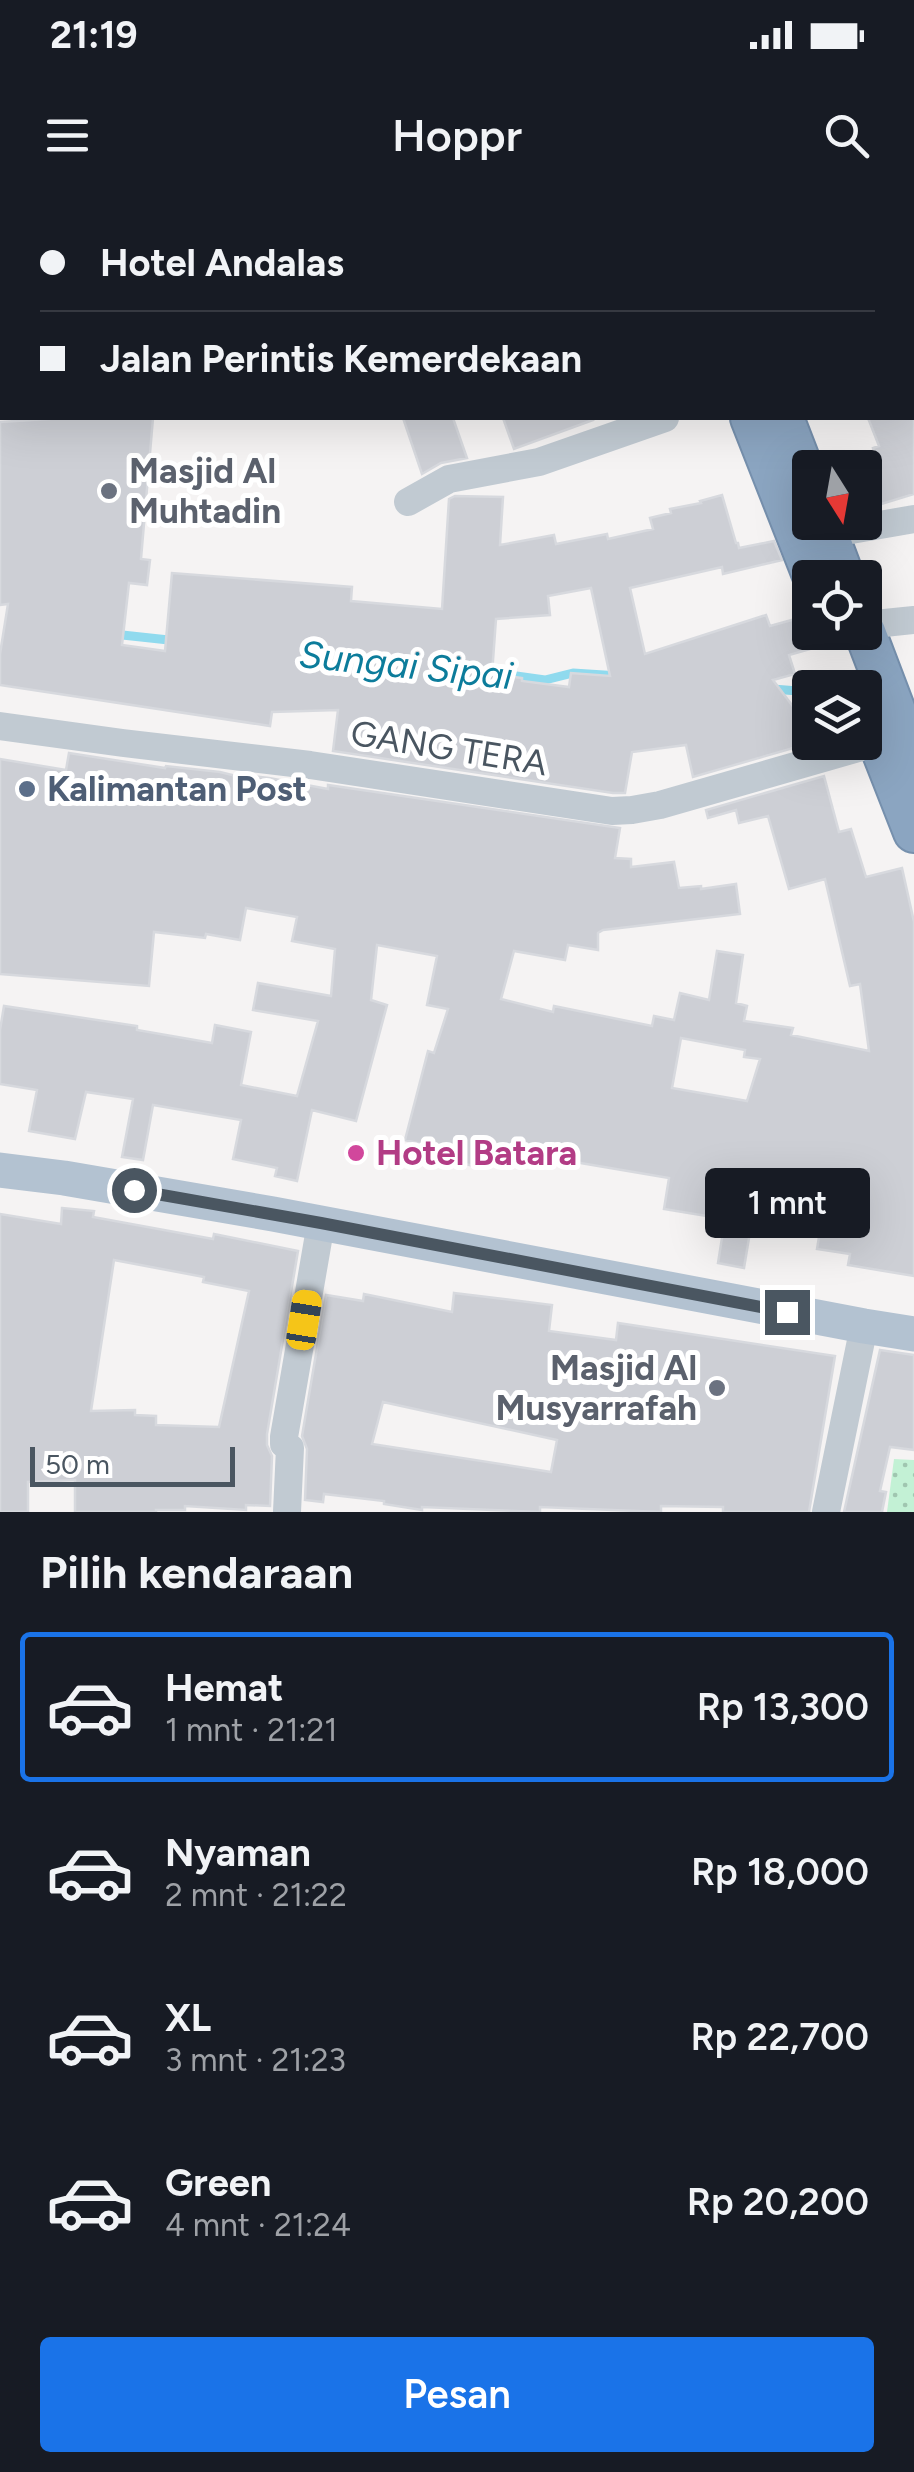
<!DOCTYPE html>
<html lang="id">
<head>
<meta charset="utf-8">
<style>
  :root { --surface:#171b24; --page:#242831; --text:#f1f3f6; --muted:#9ea1a6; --line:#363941; --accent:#1a73e8 }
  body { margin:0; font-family:Figtree,sans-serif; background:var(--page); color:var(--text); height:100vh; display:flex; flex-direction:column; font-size:38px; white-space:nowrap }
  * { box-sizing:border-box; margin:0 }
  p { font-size:32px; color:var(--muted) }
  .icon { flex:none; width:55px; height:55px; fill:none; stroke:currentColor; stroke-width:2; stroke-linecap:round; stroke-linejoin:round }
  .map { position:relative; height:1312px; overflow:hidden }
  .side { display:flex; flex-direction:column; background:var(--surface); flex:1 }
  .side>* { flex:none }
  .hud { position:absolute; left:0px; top:0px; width:915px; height:220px; box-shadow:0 10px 40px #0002; display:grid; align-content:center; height:220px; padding:0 40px; background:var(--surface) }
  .needle { width:65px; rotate:169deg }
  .tools { position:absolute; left:792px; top:250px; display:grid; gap:20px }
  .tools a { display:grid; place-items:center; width:90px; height:90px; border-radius:10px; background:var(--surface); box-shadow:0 10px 40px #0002; font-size:50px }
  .scale { position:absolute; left:30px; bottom:25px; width:205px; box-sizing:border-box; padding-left:10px; border:5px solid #4a5661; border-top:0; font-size:28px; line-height:35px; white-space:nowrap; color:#4a5661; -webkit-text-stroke:8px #fff; paint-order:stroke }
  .end { position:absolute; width:45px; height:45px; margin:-22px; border:12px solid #4a5661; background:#fff; box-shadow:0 0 0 5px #fff }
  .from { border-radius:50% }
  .bubble { position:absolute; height:70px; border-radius:10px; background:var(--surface); box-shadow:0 10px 40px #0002; font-size:32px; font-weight:600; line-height:70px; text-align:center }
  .car { position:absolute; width:30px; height:60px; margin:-30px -15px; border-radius:12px; box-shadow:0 0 8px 2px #0007; background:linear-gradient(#f5c518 24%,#345 0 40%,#f5c518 0 76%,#345 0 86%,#f5c518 0) }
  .hud b { display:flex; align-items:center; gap:35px; height:95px; font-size:38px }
  .hud b+b { border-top:2px solid var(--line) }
  .hud i { width:25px; height:25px; background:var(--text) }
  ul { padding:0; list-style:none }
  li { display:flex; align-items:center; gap:30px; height:150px; margin:0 20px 15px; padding:0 20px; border:5px solid transparent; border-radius:10px }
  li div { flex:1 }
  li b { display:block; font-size:38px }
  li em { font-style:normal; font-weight:600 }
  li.on { border-color:var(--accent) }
  li>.icon { width:90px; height:90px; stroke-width:1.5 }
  h2 { padding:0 40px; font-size:45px; line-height:120px }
  .cta { display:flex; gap:20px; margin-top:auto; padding:20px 40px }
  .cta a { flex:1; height:115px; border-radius:10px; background:var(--accent); color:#fff; font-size:40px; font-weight:600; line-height:115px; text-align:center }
  .status { display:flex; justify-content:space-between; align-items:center; height:70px; padding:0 50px; background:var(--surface); direction:ltr }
  .status svg { height:28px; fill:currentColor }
  header { display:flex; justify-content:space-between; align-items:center; height:130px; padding:0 40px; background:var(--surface); font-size:45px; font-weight:600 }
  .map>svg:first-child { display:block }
  .green { fill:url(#green-dots) }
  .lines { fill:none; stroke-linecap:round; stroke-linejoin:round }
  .stream { stroke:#90daee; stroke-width:9 }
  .building { fill:#cdcfd5; stroke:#d7d9de; stroke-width:2.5; fill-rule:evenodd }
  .highway-casing { stroke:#7690ad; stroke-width:44 }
  .minor { stroke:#c1cad2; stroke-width:28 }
  .major { stroke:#b3c2d1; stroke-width:35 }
  .highway { stroke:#8ba5c1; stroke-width:40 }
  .route { stroke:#4a5661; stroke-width:12 }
  .worship-dot { fill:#6b7280; stroke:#fff; stroke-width:4 }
  .service-dot { fill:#5c6f8a; stroke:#fff; stroke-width:4 }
  .hotel-dot { fill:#d1479c; stroke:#fff; stroke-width:4 }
  .labels { text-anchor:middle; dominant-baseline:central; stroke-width:10; stroke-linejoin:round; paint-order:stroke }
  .worship-label { font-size:35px; font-weight:bold; fill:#5b616d; stroke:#fff; text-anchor:start }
  .street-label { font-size:35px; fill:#4a5661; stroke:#fff }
  .service-label { font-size:35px; font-weight:bold; fill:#4e5e75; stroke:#fff; text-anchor:start }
  .hotel-label { font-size:35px; font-weight:bold; fill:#b23c85; stroke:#fff; text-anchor:start }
  .water-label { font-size:38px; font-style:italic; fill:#0c7c9b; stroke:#fff }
</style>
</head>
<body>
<div class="status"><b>21:19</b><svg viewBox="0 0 49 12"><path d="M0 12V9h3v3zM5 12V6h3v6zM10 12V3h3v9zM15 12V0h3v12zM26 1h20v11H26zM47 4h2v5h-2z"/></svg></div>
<header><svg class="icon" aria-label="menu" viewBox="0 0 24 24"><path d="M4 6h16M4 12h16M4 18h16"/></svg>Hoppr<svg class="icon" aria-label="search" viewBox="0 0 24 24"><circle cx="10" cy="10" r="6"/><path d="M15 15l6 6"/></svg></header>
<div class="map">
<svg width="914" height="1312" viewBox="0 0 914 1312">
  <defs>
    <pattern id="green-dots" width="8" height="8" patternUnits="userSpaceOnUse" patternTransform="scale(2.5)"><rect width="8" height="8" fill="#c3f1d5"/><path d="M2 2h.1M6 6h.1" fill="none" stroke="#a0c6b0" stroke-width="1.8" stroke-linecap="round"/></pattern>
  </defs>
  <rect width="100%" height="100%" fill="#f5f3f3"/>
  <path class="green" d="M 894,1259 L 914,1260 L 914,1312 L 887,1312 Z"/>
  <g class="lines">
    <path class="stream" d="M 113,434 L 178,441
      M 481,471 L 545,480 L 573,473 L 619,476
      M 773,489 L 810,492"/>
  </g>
  <path class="building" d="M 64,218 L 153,218 L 141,359 L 150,360 L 147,385 L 129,383 L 122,445 L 165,451 L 172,373 L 352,387 L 351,401 L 442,409 L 449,299 L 455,296 L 503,297 L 500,345 L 554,335 L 556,344 L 607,334 L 608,339 L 653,329 L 650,318 L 671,313 L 670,309 L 701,303 L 700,301 L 722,295 L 736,343 L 738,343 L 739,348 L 774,341 L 782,360 L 723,374 L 722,367 L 630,388 L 645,454 L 766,415 L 770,426 L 810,415 L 810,449 L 789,455 L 795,474 L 773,480 L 810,529 L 810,542 L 814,542 L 693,577 L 686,545 L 632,552 L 625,593 L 613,593 L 333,551 L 338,510 L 272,512 L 270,526 L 0,485 L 0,454 L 8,404 L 0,405 L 0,222 ZM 591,388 L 610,476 L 571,473 L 569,487 L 522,481 L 522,478 L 492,474 L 496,419 L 550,415 L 548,396 Z
    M 403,218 L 453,218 L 467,258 L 441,263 L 422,274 Z
    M 503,218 L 592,218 L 593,220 L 514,249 Z
    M 868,218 L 914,218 L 914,294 L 875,306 L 866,276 L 879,272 L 873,248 L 879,246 Z
    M 69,553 L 165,568 L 166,566 L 220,572 L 244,578 L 244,575 L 269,578 L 328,589 L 328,585 L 620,628 L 615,658 L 631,659 L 631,667 L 674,662 L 679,688 L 701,686 L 701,689 L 736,684 L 740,714 L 603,730 L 598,733 L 598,750 L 568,745 L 565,760 L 514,751 L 501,799 L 553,812 L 554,806 L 652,826 L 654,816 L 674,820 L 680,793 L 709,800 L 717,751 L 743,755 L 736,803 L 747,806 L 744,821 L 793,828 L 791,835 L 869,851 L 860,784 L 850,786 L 825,679 L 789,689 L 768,616 L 739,623 L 736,610 L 708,618 L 706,610 L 824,576 L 839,632 L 851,629 L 866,677 L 902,668 L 914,722 L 914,1076 L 848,1065 L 850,1054 L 817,1049 L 820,1031 L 752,1020 L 744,1068 L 718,1063 L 725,1019 L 664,1009 L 669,978 L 545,957 L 544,963 L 482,950 L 478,967 L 439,958 L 441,949 L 405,940 L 428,851 L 434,853 L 448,809 L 427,805 L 437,756 L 377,745 L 371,800 L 387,805 L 356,921 L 312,910 L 297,981 L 275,976 L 277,968 L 233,959 L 241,920 L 153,905 L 143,960 L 122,957 L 133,899 L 86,892 L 75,939 L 29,931 L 37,890 L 0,884 L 0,830 L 4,806 L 137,826 L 137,830 L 212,843 L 215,825 L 251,832 L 241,885 L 297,896 L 318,821 L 253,810 L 258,783 L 331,796 L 335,749 L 292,741 L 297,717 L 246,708 L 240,740 L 206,734 L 205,738 L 154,732 L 149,786 L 0,774 L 0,559 L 66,570 ZM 681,838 L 745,850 L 744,857 L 760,859 L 747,901 L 672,888 Z
    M 62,1008 L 94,1011 L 93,1017 L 213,1039 L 214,1034 L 298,1051 L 267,1234 L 267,1245 L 272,1256 L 270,1306 L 246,1305 L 246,1310 L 185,1306 L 185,1310 L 156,1310 L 156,1312 L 75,1312 L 75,1280 L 28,1282 L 28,1312 L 0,1312 L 0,1014 L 61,1024 ZM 114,1060 L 204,1077 L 203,1082 L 249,1091 L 219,1227 L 156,1225 L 156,1216 L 135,1215 L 135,1210 L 91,1211 Z
    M 454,1093 L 552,1105 L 549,1131 L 616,1140 L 618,1123 L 835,1156 L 809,1312 L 723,1312 L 723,1307 L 661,1306 L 661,1312 L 540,1307 L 540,1312 L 422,1307 L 422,1310 L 384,1304 L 384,1301 L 324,1294 L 323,1302 L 305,1300 L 307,1249 L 302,1236 L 326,1095 L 363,1101 L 364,1094 L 452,1112 ZM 383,1202 L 557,1240 L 551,1272 L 372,1244 Z
    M 880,1150 L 914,1155 L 914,1250 L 890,1247 L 880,1291 L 886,1292 L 882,1312 L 844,1312 Z"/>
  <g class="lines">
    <defs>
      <path id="highway" d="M 665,0 L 666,2
        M 697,0 L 698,2
        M 751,218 L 814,378
        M 783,218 L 810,288
        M 823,322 L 844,378
        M 865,432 L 914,561
        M 874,530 L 914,632"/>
    </defs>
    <use href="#highway" class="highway-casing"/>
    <path class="minor" d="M 912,54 L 914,53
      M 408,302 L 449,279 L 539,262 L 665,218
      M 828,334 L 914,319
      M 865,425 L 914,420
      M 0,526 L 123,543 L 310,565 L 612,611 L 632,610 L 660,605 L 879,542
      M 287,1312 L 290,1248 L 284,1244 L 284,1237 L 321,1023
      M 826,1312 L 864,1126"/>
    <path class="major" d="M 0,970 L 64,978 L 273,1014 L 864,1126 L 914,1134"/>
    <use href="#highway" class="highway"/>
  </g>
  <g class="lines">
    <path class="route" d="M 134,990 L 321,1023 L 787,1112"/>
  </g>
  <g class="worship-dot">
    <circle cx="109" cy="291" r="10"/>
    <circle cx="717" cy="1188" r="10"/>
  </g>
  <circle class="service-dot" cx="27" cy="589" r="10"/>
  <circle class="hotel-dot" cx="356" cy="953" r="10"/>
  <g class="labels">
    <g class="worship-label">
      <text x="129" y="271">Masjid Al<tspan x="129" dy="40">Muhtadin</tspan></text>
      <text x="697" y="1168" text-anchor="end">Masjid Al<tspan x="697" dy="40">Musyarrafah</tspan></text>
    </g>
    <g class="street-label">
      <text transform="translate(449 548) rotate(9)">GANG TERA</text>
    </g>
    <g class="service-label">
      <text x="47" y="589">Kalimantan Post</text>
    </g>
    <g class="hotel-label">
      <text x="376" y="953">Hotel Batara</text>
    </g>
    <g class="water-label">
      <text transform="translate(406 465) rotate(6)">Sungai Sipai</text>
    </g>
  </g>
</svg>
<div class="tools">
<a><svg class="needle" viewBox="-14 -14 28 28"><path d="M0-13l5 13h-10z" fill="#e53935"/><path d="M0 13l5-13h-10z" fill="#9ea1a6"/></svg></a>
<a><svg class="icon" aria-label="locate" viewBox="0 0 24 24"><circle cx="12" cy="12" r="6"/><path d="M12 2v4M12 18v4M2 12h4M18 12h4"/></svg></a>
<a><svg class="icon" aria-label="layers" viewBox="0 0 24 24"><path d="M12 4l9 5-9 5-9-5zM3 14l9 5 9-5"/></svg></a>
</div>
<div class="scale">50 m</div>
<i class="end from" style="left:134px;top:990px"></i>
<i class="end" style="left:787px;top:1112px"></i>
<div class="bubble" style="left:705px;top:968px;width:165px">1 mnt</div>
<i class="car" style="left:304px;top:1120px;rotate:9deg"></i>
<div class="hud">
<b><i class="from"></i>Hotel Andalas</b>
<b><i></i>Jalan Perintis Kemerdekaan</b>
</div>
</div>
<section class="side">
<h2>Pilih kendaraan</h2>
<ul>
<li class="on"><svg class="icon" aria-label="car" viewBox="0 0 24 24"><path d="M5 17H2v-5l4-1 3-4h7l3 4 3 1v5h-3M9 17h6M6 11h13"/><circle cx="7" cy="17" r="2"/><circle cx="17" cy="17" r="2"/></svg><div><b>Hemat</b><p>1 mnt · 21:21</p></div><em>Rp 13,300</em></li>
<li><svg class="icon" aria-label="car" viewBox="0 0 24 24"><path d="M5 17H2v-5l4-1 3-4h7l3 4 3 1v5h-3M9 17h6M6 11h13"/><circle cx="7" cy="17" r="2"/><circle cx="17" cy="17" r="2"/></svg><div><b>Nyaman</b><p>2 mnt · 21:22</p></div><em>Rp 18,000</em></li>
<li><svg class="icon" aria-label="car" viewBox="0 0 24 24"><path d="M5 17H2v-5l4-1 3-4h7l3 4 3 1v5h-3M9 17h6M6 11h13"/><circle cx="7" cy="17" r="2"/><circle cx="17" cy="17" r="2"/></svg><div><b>XL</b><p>3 mnt · 21:23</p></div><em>Rp 22,700</em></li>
<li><svg class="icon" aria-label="car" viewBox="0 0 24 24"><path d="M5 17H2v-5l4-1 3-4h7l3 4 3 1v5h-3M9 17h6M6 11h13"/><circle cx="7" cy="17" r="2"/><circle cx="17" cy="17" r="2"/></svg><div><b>Green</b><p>4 mnt · 21:24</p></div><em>Rp 20,200</em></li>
</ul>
<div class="cta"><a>Pesan</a></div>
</section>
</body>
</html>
